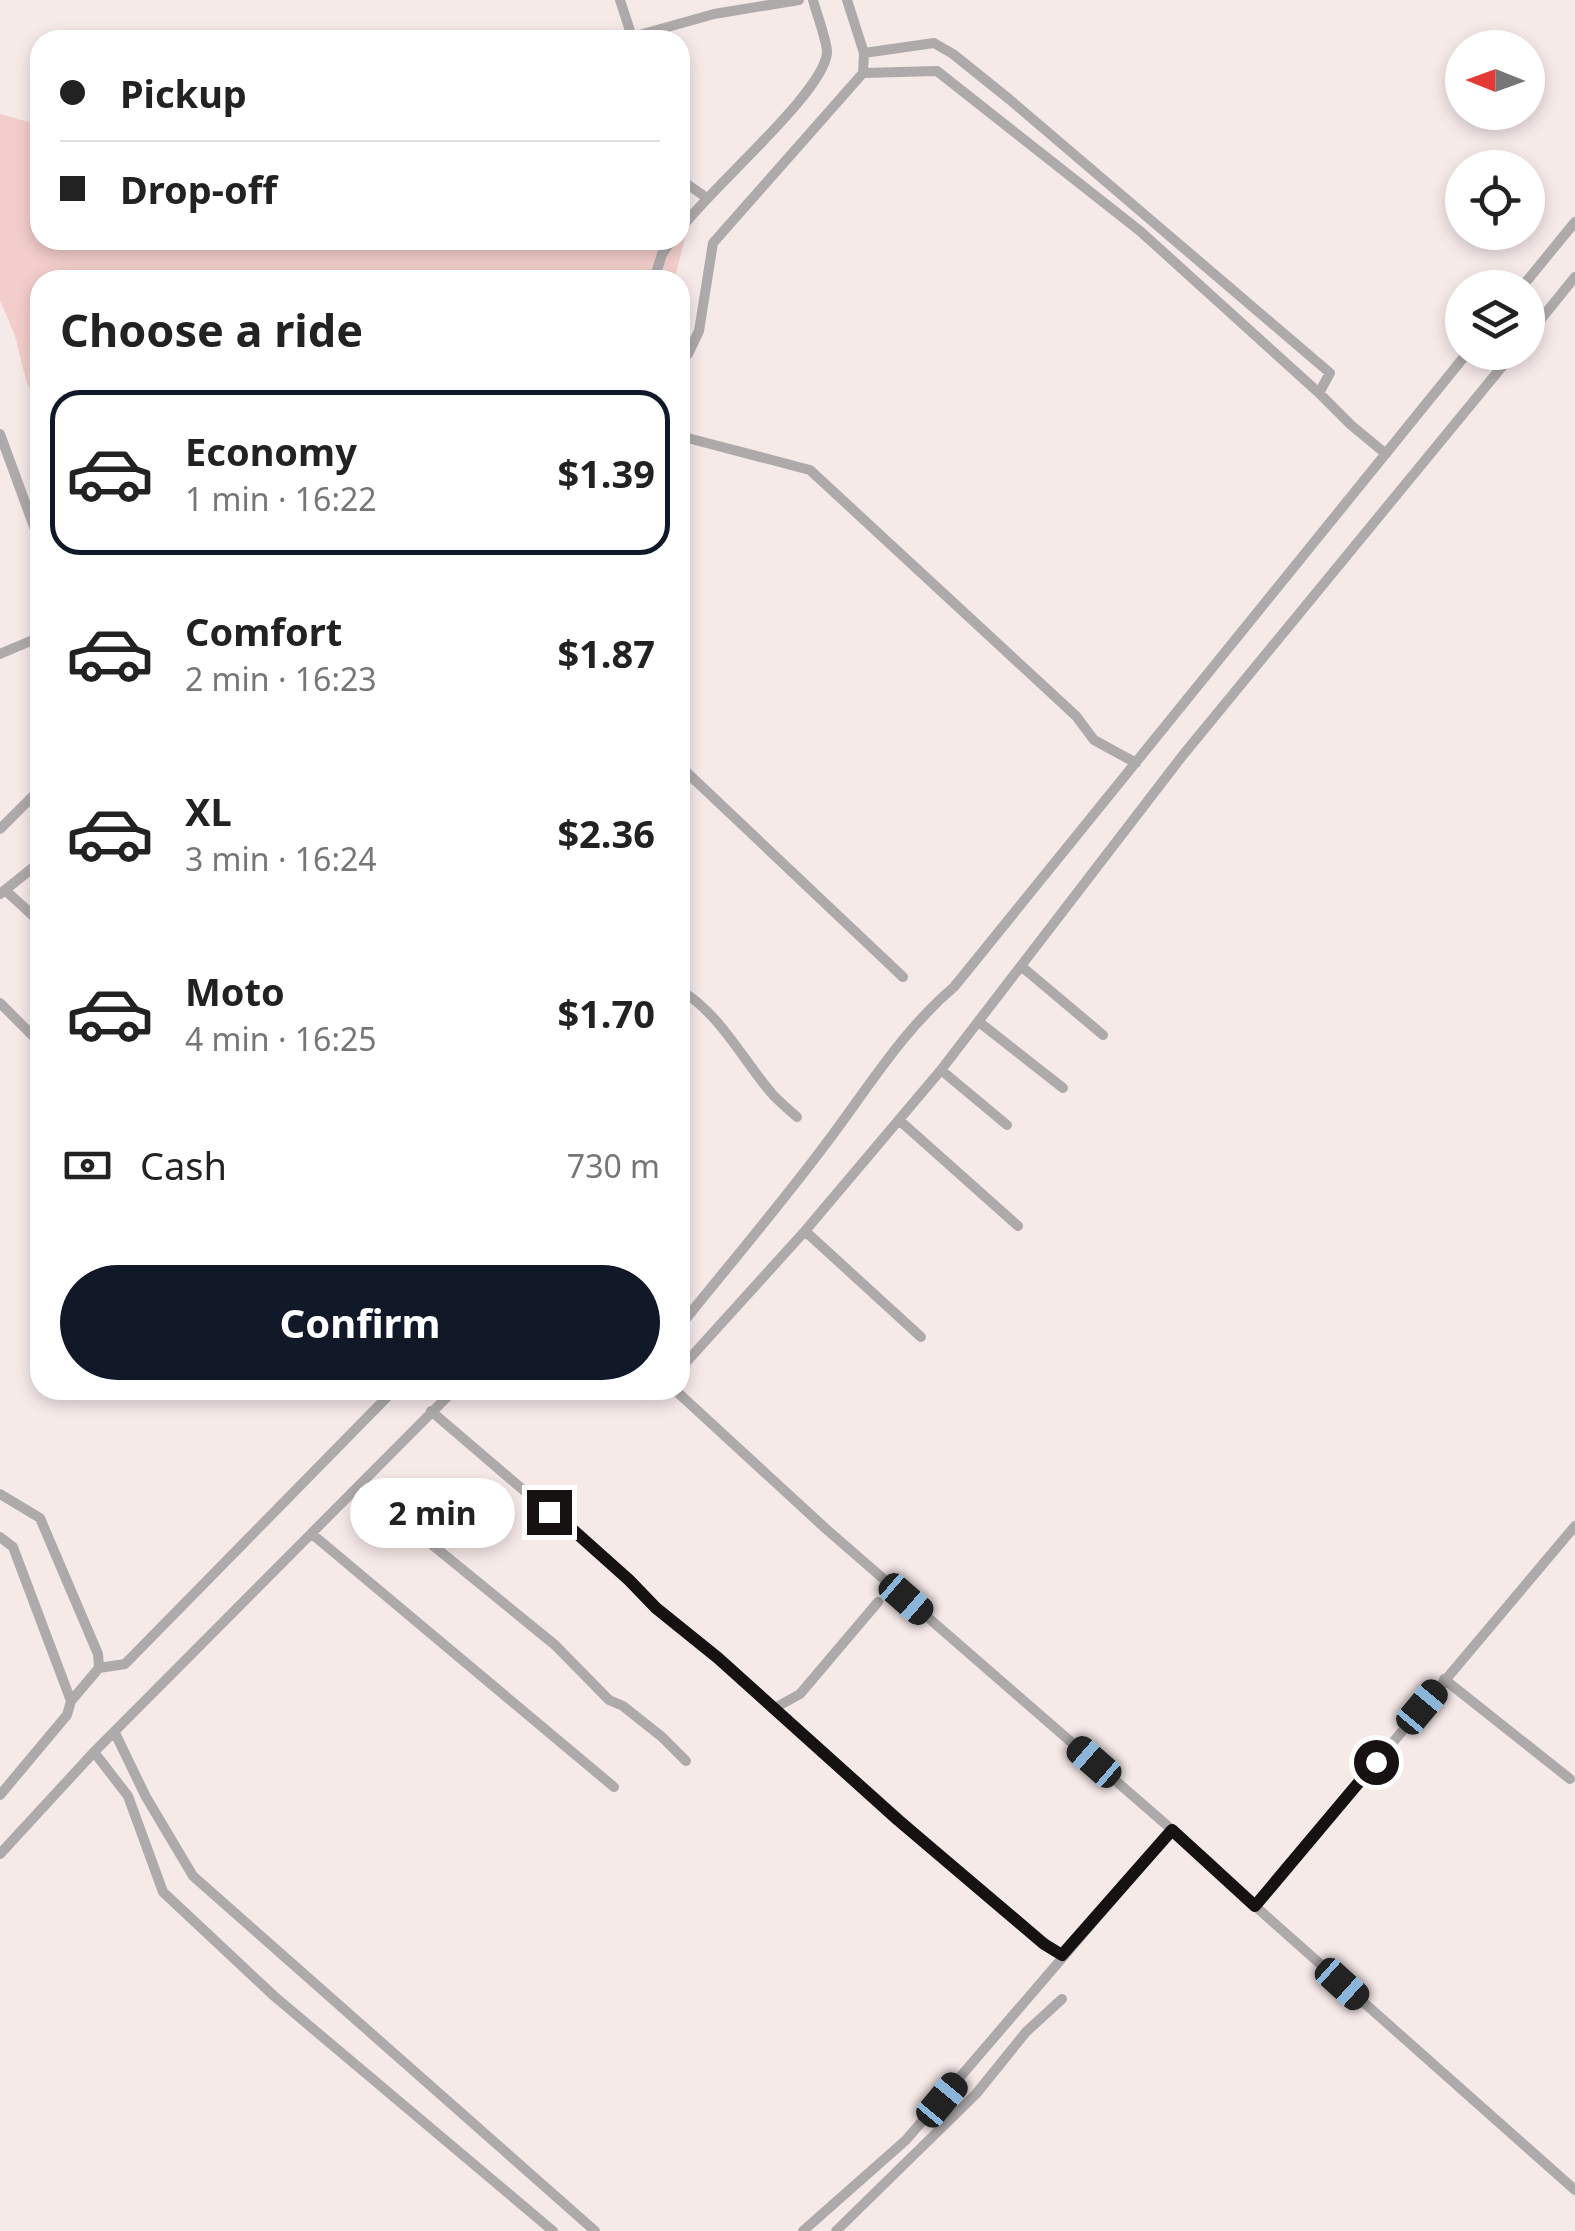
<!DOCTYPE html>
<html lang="en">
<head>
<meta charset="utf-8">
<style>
  :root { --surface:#fff; --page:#f6f6f6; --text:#222; --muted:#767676; --line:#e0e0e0; --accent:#111827 }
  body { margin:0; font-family:"Noto Sans",sans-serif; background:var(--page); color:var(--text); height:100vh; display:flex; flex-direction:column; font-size:38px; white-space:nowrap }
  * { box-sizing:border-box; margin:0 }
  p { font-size:32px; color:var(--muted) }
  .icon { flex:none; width:55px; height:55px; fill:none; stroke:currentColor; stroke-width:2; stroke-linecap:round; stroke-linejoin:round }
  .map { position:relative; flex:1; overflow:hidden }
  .side { position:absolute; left:30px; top:270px; width:660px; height:1130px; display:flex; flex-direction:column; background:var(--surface); border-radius:30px; box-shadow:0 5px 15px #0003 }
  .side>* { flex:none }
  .top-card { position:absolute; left:30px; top:30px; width:660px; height:220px; border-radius:30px; box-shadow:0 5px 15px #0003; display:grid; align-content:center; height:220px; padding:0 30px; background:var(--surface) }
  .needle { width:65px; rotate:271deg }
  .tools { position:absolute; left:1445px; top:30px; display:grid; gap:20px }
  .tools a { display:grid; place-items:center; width:100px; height:100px; border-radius:50%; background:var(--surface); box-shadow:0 5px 15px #0003; font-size:50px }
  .end { position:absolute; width:45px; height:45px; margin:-22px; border:12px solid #161212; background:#fff; box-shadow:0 0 0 5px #fff }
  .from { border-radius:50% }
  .bubble { position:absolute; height:70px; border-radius:35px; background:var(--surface); box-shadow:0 5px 15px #0003; font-size:32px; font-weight:700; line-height:70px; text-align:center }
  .car { position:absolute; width:30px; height:60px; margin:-30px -15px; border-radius:12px; box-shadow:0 0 8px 2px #0007; background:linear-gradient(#222 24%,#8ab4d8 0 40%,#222 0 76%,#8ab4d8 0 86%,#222 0) }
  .top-card b { display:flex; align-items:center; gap:35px; height:95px; font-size:38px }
  .top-card b+b { border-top:2px solid var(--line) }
  .top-card i { width:25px; height:25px; background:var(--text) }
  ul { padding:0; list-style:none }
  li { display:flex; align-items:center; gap:30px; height:165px; margin:0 20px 15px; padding:0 10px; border:5px solid transparent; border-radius:30px }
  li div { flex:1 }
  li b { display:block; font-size:38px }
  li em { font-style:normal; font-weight:700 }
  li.selected { border-color:var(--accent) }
  li>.icon { width:90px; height:90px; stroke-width:1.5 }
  h2 { padding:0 30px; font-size:45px; line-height:120px }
  .pay { display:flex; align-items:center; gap:25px; height:110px; padding:0 30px; font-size:38px }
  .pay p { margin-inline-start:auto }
  .cta { display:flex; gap:20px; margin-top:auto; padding:20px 30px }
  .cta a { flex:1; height:115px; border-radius:60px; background:var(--accent); color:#fff; font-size:40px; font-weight:700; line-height:115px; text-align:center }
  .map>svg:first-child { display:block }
  .green { fill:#f2cdcb }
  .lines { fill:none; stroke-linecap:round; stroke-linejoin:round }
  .minor { stroke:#afaaaa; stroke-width:10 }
  .route { stroke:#161212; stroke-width:12 }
</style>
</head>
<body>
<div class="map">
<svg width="1575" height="2231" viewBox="0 0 1575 2231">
  <rect width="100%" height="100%" fill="#f6eae9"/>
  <path class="green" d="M 0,114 L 40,125 L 40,240 L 680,240 L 680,213 L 690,220 L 674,280 L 40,280 L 40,406 L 27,384 L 15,336 L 0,300 Z"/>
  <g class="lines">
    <path class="minor" d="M 620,0 L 633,40
      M 632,37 L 714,14 L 799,0
      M 864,53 L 934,43 L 953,54 L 1009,99 L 1330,373 L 1319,393
      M 863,73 L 937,71 L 1140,231 L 1319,393 L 1351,425 L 1386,454
      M 680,183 L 684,182 L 707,198
      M 680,230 C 707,191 826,91 827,52 C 827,41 816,12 813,0
      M 654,280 L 662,254 L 672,240
      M 1521,288 L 1575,222
      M 1528,335 L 1575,277
      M 680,362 L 688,354 L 699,331 L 713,243 L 863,73 L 864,53 L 847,0
      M 0,434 L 40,543
      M 680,436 L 810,470 L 1076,716 L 1094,740 L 1136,763
      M 0,654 L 40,637
      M 680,766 L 903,977
      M 0,829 L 40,789
      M 5,890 L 40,922
      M 0,894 L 40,862
      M 1021,966 L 1103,1035
      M 680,990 C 721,1014 743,1061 774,1096 C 781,1103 789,1110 797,1117
      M 0,1003 L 40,1043
      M 979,1022 L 1063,1088
      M 941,1070 L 1007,1125
      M 899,1120 L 1018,1226
      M 805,1231 L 921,1337
      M 680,1326 C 729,1265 781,1204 828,1141 C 868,1088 903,1030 954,987 L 1468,352
      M 680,1369 L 805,1231 L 941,1070 L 1183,755 L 1514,352
      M 675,1390 L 825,1528 L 1208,1861 L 1255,1906 L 1575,2190
      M 431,1411 L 549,1512 L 563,1521 L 629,1580 L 656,1608 L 717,1658 L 984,1894 C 1011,1915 1034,1938 1062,1955
      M 360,1486 L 555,1645 L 609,1700 L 623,1706 L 662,1737 L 686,1761
      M 0,1494 L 40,1518 L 98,1654 L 99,1668 L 71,1701 L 67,1715 L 0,1795
      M 312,1534 L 614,1787
      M 0,1537 L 13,1547 L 71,1701
      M 99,1668 L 125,1664 L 394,1390
      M 1444,1679 L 1570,1779
      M 773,1709 L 800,1694 L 878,1602
      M 115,1733 L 146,1797 L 193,1876 L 595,2231
      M 94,1752 L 128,1796 L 163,1892 L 274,1996 L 553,2231
      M 0,1854 L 94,1752 L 454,1390
      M 1255,1906 L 1575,1526
      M 803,2231 L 906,2140 L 1172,1830
      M 836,2231 L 976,2094 L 1026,2032 L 1062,1999"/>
  </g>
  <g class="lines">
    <path class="route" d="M 549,1512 L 563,1521 L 629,1580 L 656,1608 L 718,1658 L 898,1820 L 1044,1944 L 1062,1955 L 1172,1830 L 1255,1906 L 1376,1762"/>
  </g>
</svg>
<div class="tools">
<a><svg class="needle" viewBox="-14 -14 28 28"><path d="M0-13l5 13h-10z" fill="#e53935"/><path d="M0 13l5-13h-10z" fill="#767676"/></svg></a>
<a><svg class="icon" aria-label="locate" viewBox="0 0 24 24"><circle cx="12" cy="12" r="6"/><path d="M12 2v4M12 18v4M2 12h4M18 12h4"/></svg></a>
<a><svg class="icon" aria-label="layers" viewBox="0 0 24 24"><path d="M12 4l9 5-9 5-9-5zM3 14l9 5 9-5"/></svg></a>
</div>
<i class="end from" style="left:1376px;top:1762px"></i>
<i class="end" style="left:549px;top:1512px"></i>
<div class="bubble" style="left:350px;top:1478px;width:165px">2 min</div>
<i class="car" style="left:906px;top:1599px;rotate:131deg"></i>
<i class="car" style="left:1422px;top:1707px;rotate:40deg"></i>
<i class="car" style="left:1094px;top:1762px;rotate:311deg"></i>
<i class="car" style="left:1342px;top:1984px;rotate:132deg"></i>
<i class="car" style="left:942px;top:2100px;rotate:40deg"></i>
<div class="top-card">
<b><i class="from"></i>Pickup</b>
<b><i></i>Drop-off</b>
</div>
<section class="side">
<h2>Choose a ride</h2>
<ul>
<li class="selected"><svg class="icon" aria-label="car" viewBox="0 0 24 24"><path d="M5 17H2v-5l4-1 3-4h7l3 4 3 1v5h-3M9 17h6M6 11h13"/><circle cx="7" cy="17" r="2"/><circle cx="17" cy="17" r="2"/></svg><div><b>Economy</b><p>1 min · 16:22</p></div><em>$1.39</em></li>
<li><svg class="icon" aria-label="car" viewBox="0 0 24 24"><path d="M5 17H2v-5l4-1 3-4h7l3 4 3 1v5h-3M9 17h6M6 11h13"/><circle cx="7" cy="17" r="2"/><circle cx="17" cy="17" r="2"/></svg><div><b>Comfort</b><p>2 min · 16:23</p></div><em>$1.87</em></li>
<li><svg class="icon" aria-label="car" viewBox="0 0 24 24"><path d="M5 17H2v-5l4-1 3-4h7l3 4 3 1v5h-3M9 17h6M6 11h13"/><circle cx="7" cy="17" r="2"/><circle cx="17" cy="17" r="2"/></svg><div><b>XL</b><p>3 min · 16:24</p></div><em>$2.36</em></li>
<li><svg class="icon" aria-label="car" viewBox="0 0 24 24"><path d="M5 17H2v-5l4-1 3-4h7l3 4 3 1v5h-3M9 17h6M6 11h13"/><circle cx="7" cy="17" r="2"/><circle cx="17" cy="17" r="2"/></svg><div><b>Moto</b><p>4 min · 16:25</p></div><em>$1.70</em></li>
</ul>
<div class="pay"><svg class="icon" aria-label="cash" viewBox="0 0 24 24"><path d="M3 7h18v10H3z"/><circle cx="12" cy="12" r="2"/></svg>Cash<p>730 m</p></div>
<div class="cta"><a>Confirm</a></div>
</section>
</div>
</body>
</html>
